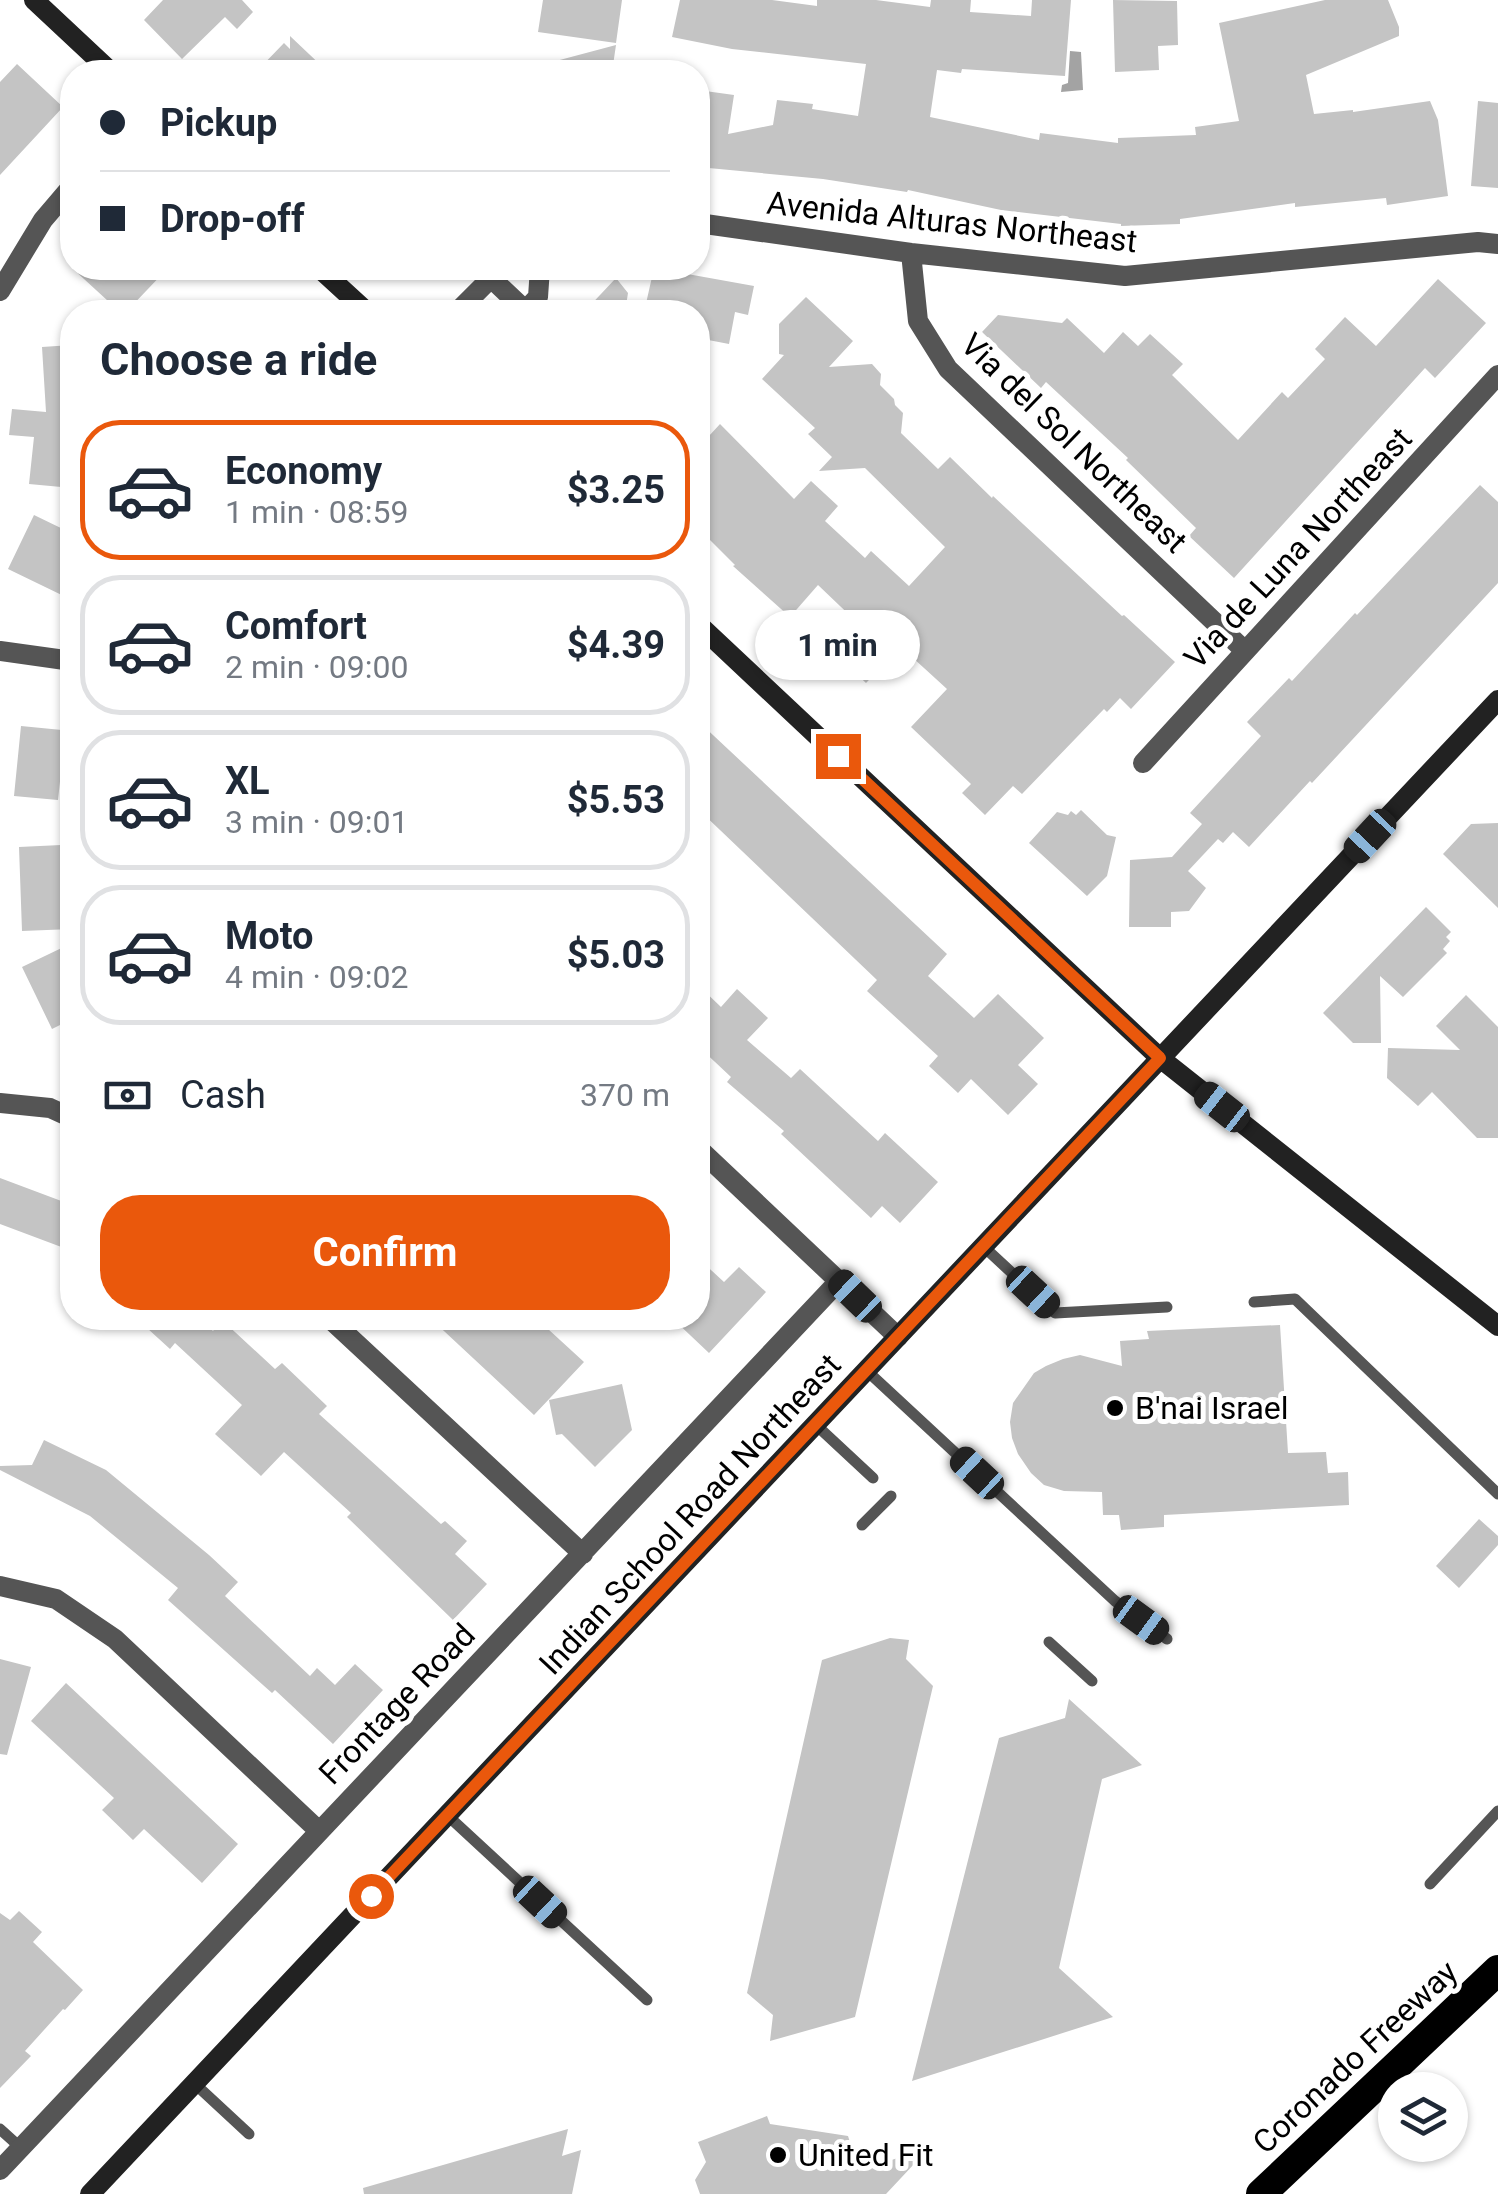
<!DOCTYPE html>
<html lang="en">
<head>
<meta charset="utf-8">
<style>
  :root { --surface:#fff; --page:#f2f2f3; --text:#1f2937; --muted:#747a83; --line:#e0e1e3; --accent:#ea580c }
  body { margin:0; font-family:Roboto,sans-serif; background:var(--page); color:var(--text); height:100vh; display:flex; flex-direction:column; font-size:38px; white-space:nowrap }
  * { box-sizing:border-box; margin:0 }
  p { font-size:32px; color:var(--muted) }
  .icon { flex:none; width:55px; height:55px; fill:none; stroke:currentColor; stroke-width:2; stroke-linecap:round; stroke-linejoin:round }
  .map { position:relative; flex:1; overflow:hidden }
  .details { position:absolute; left:60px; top:300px; width:650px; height:1030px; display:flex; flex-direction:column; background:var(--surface); border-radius:40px; box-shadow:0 2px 8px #0004 }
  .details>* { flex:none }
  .hud { position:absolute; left:60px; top:60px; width:650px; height:220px; border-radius:40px; box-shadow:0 2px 8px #0004; display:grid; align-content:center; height:220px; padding:0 40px; background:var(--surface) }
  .buttons { position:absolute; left:1378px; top:2072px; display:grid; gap:20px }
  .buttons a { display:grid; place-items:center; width:90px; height:90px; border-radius:50%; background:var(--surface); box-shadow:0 2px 8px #0004; font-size:50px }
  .end { position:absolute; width:45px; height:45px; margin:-22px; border:12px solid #ea580c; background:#fff; box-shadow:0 0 0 5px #fff }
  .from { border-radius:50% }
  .bubble { position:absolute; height:70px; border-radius:35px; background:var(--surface); box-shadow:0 2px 8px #0004; font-size:32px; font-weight:700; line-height:70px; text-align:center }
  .car { position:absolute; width:30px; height:60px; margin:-30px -15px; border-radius:12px; box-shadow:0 0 8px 2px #0007; background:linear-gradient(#222 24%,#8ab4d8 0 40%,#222 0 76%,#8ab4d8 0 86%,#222 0) }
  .hud b { display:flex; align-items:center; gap:35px; height:95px; font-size:38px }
  .hud b+b { border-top:2px solid var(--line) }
  .hud i { width:25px; height:25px; background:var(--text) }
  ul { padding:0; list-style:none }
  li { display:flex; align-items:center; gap:30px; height:140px; margin:0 20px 15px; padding:0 20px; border:5px solid var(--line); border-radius:40px }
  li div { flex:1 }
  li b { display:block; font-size:38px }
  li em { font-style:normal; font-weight:700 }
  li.on { border-color:var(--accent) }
  li>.icon { width:90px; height:90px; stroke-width:1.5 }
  h2 { padding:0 40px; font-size:45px; line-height:120px }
  .pay { display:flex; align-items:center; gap:25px; height:110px; padding:0 40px; font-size:38px }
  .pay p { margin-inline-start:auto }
  .cta { display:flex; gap:20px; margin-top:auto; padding:20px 40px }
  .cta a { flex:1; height:115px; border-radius:40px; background:var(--accent); color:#fff; font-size:40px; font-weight:700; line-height:115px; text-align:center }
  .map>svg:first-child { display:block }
  .water { fill:#a3a3a3 }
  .building { fill:#c4c4c4 }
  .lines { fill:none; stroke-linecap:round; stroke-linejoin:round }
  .lane { stroke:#555; stroke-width:11 }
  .street { stroke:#555; stroke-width:20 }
  .secondary { stroke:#222; stroke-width:20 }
  .highway { stroke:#000; stroke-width:30 }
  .route { stroke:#ea580c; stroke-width:12 }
  .poi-dot { fill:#000; stroke:#fff; stroke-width:4 }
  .labels { text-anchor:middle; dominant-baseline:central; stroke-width:10; stroke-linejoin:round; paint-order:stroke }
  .street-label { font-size:32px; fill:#000; stroke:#fff }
  .poi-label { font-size:32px; fill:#000; stroke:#fff; text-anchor:start }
</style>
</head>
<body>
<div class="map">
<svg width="1498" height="2194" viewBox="0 0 1498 2194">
  <rect width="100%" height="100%" fill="#fff"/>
  <path class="water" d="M 1070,51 L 1081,52 L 1083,90 L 1061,92 L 1062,85 L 1068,83 Z"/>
  <path class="building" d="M 163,0 L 242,0 L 253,12 L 237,29 L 225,17 L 182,59 L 144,20 Z
    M 543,0 L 622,0 L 616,43 L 538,32 Z
    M 680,0 L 772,0 L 817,6 L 817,0 L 876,0 L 930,7 L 931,0 L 971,0 L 970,12 L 1031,16 L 1032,0 L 1071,0 L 1065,76 L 962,69 L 961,73 L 937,70 L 930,117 L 1039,140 L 1040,133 L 1118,143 L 1118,138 L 1196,135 L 1195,127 L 1239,121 L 1219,23 L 1325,0 L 1388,0 L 1399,27 L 1399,36 L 1306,75 L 1314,114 L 1353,110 L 1353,112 L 1430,101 L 1438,120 L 1448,196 L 1387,205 L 1386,198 L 1295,207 L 1295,203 L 1180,219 L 1180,224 L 1121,226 L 1121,224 L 1001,210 L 908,190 L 907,192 L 823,179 L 698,167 L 698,90 L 734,95 L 728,134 L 773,125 L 777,100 L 813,104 L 812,109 L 858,116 L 866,64 L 732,49 L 672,37 Z
    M 1113,0 L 1177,1 L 1178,45 L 1158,46 L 1159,70 L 1115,72 Z
    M 290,36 L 328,72 L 256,72 L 284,43 L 290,49 Z
    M 616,45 L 612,72 L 542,72 L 541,65 Z
    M 17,64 L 63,107 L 0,175 L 0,82 Z
    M 1478,101 L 1498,103 L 1498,188 L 1471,186 Z
    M 72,268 L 168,268 L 126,312 L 120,312 Z
    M 654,268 L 754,286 L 748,315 L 735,312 L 729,344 L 698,338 L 698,312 L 669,312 L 645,308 Z
    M 616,278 L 628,293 L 625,312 L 584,312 Z
    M 1438,279 L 1486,323 L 1435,378 L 1425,368 L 1234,578 L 1189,536 L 1196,528 L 1126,460 L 1128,458 L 1046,382 L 1041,388 L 982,332 L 998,315 L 1062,323 L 1067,318 L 1104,353 L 1123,332 L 1138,346 L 1150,334 L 1183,364 L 1172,375 L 1238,440 L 1282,392 L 1288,398 L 1325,359 L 1315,349 L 1345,317 L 1376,346 Z
    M 806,297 L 853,341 L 829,367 L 872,364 L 881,374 L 880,385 L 894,399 L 895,405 L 903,413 L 901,433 L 938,469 L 950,457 L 992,498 L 993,496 L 1122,616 L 1124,615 L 1175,662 L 1131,709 L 1120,698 L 1107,712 L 1104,709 L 1022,794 L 1013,786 L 985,815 L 962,793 L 971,784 L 911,727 L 947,689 L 901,647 L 866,683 L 836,654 L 862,627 L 818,585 L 790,617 L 733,566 L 735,565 L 698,528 L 698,448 L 720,424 L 794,499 L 811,481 L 838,506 L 825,521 L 865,558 L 871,551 L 909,586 L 945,547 L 865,468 L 819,471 L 832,457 L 808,434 L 815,428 L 762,379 L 784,355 L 779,354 L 779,324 Z
    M 72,345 L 72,488 L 29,484 L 34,437 L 9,435 L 12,409 L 46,412 L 42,347 Z
    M 1480,485 L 1498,502 L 1498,583 L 1312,783 L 1310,781 L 1249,847 L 1233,832 L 1223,843 L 1218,839 L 1188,871 L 1206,888 L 1189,911 L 1171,912 L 1171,927 L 1129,927 L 1130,860 L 1172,857 L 1202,824 L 1190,813 L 1261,736 L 1247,722 L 1289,678 L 1292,681 L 1355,613 L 1357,615 Z
    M 34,515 L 67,531 L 60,546 L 72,552 L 72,600 L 8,569 Z
    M 698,721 L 947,954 L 928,976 L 974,1018 L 998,994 L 1044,1038 L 1018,1065 L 1038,1084 L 1008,1115 L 971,1079 L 958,1093 L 929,1066 L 938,1056 L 867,991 L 877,980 L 698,809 Z
    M 21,726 L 72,731 L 72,755 L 63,754 L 58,800 L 14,796 Z
    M 1081,810 L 1107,835 L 1116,837 L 1107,876 L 1087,896 L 1029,843 L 1057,812 L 1068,815 L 1071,811 L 1076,815 Z
    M 1498,823 L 1498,908 L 1443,854 L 1471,824 Z
    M 61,845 L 62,893 L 72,892 L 72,929 L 22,931 L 19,847 Z
    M 1426,907 L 1451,932 L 1446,937 L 1450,941 L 1443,949 L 1447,953 L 1403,997 L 1380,976 L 1381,1043 L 1353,1043 L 1323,1013 Z
    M 72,943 L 72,1019 L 52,1029 L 22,967 Z
    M 698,985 L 721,1007 L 737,989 L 768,1018 L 747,1040 L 791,1078 L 800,1069 L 878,1141 L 885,1133 L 938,1182 L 900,1223 L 882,1206 L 871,1218 L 781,1134 L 784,1131 L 727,1082 L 731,1077 L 698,1046 Z
    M 1466,995 L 1498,1027 L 1498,1138 L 1477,1138 L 1432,1092 L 1418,1106 L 1387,1078 L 1388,1048 L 1460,1050 L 1436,1026 Z
    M 0,1178 L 72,1205 L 72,1251 L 0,1224 Z
    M 698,1258 L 724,1282 L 739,1267 L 766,1292 L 709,1353 L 672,1318 L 698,1318 Z
    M 136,1318 L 199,1318 L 213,1331 L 222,1320 L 275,1369 L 282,1363 L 327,1406 L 319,1414 L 441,1524 L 445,1521 L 467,1541 L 455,1554 L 487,1584 L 453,1620 L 347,1517 L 351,1513 L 284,1452 L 261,1476 L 215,1434 L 242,1405 L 175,1343 L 170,1349 Z
    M 430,1318 L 536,1318 L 584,1362 L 534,1415 Z
    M 1280,1325 L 1288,1453 L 1326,1452 L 1328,1473 L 1348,1472 L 1349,1505 L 1164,1515 L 1164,1527 L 1121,1530 L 1119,1515 L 1103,1515 L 1102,1492 L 1064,1491 L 1044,1485 L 1031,1473 L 1018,1454 L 1012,1438 L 1010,1422 L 1013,1403 L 1034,1373 L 1046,1366 L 1063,1359 L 1080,1355 L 1122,1366 L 1120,1341 L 1149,1339 L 1147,1331 Z
    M 622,1384 L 632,1430 L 595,1467 L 562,1434 L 556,1435 L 549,1400 Z
    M 44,1440 L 106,1470 L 209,1555 L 238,1582 L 225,1596 L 310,1676 L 317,1668 L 335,1685 L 355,1664 L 383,1690 L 333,1744 L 275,1690 L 272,1693 L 168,1600 L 178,1588 L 90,1516 L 0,1470 L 0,1466 L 32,1465 Z
    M 1479,1519 L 1498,1536 L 1498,1545 L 1459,1588 L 1436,1566 Z
    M 890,1638 L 909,1640 L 906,1659 L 933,1686 L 855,2017 L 770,2041 L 773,2015 L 747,1993 L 822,1660 Z
    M 0,1659 L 31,1667 L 7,1755 L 0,1754 Z
    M 66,1683 L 238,1844 L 202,1883 L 144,1829 L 133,1840 L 102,1810 L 114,1798 L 31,1721 Z
    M 1069,1699 L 1142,1765 L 1102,1779 L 1059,1968 L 1113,2017 L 912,2081 L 999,1738 L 1065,1718 Z
    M 19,1911 L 42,1932 L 33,1942 L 83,1990 L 65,2010 L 63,2009 L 25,2051 L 31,2056 L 0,2088 L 0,1913 L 10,1920 Z
    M 767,2116 L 770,2124 L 848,2136 L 859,2171 L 930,2147 L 886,2194 L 700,2194 L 695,2180 L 706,2162 L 698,2142 Z
    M 568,2129 L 562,2156 L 581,2150 L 572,2194 L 364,2194 L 363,2188 Z"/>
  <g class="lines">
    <path class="lane" d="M 983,1246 L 1055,1313 L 1167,1307
      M 1254,1302 L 1295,1299 L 1498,1494
      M 866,1370 L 1115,1601 L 1167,1639
      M 815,1424 L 873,1478
      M 862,1525 L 891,1496
      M 1049,1642 L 1092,1681
      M 447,1815 L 647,2000
      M 1430,1884 L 1498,1811
      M 194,2083 L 249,2134
      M 0,2129 L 21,2148"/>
    <path class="street" d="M 698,223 L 911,253 L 1125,276 L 1478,242 L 1498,244
      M 911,253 L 918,321 L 948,369 L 1244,650
      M 491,278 L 526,311
      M 0,291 L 43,220 L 72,186
      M 457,312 L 501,268
      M 524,312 L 538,297 L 540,268
      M 0,651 L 72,661
      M 1143,763 L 1498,375
      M 0,1103 L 50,1108 L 72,1118
      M 698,1148 L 898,1337
      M 329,1318 L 583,1554
      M 0,1586 L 56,1599 L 115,1639 L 318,1830
      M 0,2170 C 278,1872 561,1579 839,1281"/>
    <path class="secondary" d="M 34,0 L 111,72
      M 319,268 L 367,312
      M 698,624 L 1160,1058 L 1498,1326
      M 90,2194 L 1498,700"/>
    <path class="highway" d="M 1261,2194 L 1498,1970"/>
  </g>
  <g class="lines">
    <path class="route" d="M 371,1896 L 1160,1058 L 838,756"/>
  </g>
  <g class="poi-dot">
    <circle cx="1115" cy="1408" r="10"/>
    <circle cx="778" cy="2155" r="10"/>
  </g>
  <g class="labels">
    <g class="street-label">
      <text transform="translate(952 222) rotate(6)">Avenida Alturas Northeast</text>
      <text transform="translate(1074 443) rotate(44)">Via del Sol Northeast</text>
      <text transform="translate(1298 548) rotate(-47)">Via de Luna Northeast</text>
      <text transform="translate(690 1514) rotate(-47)">Indian School Road Northeast</text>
      <text transform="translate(397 1704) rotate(-46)">Frontage Road</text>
      <text transform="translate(1355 2057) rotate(-43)">Coronado Freeway</text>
    </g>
    <g class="poi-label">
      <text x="1135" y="1408">B'nai Israel</text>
      <text x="798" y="2155">United Fit</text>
    </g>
  </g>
</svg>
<div class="buttons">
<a><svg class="icon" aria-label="layers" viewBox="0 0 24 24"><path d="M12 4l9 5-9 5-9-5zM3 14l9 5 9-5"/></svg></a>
</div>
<i class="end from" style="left:371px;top:1896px"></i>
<i class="end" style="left:838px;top:756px"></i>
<div class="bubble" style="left:755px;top:610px;width:165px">1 min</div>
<i class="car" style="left:1370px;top:836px;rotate:223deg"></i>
<i class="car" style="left:1222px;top:1107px;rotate:308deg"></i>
<i class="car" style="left:1033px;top:1292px;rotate:133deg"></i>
<i class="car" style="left:855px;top:1296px;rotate:314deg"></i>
<i class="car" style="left:977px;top:1473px;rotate:313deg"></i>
<i class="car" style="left:1141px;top:1620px;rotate:126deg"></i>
<i class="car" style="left:540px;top:1902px;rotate:133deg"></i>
<div class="hud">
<b><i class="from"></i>Pickup</b>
<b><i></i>Drop-off</b>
</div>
<section class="details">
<h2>Choose a ride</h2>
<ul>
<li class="on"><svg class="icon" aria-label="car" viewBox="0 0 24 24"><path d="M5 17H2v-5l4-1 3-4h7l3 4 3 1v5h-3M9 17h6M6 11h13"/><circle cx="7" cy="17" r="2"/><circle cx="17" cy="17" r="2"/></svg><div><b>Economy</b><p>1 min · 08:59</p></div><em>$3.25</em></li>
<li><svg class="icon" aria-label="car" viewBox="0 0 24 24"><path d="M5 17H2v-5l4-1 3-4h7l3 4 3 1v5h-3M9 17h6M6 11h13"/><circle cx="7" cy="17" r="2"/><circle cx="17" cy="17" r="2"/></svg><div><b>Comfort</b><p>2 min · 09:00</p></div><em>$4.39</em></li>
<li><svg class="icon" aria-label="car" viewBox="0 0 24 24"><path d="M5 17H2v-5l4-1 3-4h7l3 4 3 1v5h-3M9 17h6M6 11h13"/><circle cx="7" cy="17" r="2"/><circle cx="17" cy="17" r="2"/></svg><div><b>XL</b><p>3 min · 09:01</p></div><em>$5.53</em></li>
<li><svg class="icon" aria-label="car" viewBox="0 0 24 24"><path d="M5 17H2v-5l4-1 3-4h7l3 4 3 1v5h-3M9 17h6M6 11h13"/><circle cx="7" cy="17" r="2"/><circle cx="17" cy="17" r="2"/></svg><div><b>Moto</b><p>4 min · 09:02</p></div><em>$5.03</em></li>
</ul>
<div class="pay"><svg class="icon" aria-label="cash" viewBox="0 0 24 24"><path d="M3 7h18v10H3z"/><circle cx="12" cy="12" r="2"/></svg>Cash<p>370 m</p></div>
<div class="cta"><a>Confirm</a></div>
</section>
</div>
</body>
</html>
